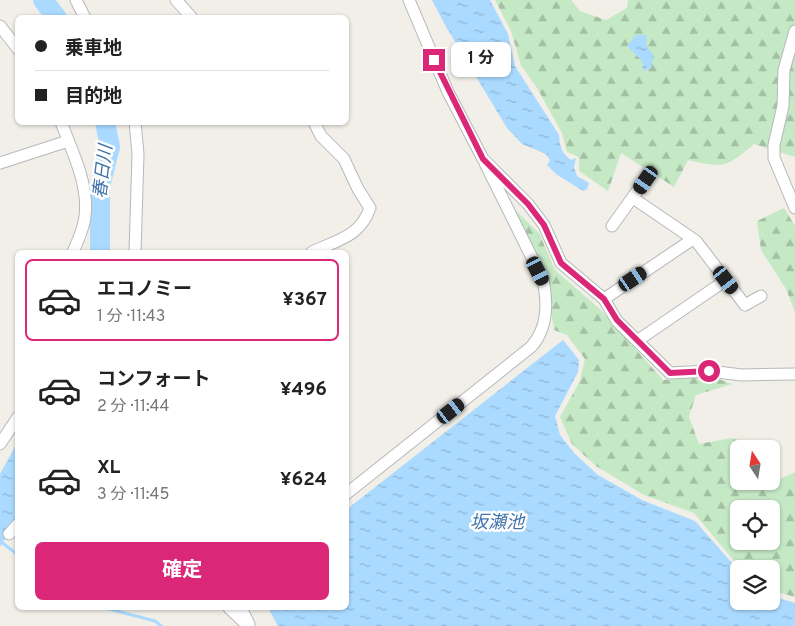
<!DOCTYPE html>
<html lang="ja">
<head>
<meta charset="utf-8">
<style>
  :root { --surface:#fff; --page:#f2f2f2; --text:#222; --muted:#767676; --line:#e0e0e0; --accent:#db2777 }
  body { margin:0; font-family:Overpass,"Noto Sans JP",sans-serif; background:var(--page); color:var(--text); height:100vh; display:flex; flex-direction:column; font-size:19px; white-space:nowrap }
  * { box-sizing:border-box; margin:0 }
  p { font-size:16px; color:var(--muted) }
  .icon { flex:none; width:28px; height:28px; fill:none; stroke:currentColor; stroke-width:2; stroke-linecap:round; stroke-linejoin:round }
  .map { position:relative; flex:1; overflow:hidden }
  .drawer { position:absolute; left:15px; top:250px; width:334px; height:360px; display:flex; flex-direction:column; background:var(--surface); border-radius:8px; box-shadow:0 1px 4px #0004 }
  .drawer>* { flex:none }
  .top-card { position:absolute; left:15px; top:15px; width:334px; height:110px; border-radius:8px; box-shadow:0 1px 4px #0004; display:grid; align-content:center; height:110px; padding:0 20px; background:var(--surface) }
  .needle { width:32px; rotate:348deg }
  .fabs { position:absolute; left:730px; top:440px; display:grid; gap:10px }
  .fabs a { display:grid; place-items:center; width:50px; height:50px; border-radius:8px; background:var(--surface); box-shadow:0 1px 4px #0004; font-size:25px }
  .end { position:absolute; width:22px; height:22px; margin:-11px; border:6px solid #db2777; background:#fff; box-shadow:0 0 0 2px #fff }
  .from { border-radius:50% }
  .bubble { position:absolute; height:35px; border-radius:8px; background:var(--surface); box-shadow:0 1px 4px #0004; font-size:16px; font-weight:700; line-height:35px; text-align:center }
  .car { position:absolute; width:15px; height:30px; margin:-15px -8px; border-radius:6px; box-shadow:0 0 4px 1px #0007; background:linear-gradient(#222 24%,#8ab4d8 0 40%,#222 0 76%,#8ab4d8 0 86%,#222 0) }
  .top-card b { display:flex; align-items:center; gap:18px; height:48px; font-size:19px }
  .top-card b+b { border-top:1px solid var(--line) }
  .top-card i { width:12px; height:12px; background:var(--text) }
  ul { padding:9px 0 0; list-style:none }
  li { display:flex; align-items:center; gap:15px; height:82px; margin:0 10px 8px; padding:0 10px; border:2px solid transparent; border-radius:8px }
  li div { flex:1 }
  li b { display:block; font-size:19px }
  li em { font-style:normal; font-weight:700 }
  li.on { border-color:var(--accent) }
  li>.icon { width:45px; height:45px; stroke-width:1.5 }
  .action { display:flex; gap:10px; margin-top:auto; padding:10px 20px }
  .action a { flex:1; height:58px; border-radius:8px; background:var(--accent); color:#fff; font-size:20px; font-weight:700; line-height:58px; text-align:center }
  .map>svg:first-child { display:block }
  .forest { fill:url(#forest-firs); fill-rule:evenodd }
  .water { fill:url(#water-ripples) }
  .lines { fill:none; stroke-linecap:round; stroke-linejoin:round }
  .stream { stroke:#aadaff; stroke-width:3 }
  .river { stroke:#aadaff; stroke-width:20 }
  .street-casing { stroke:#b5b8bc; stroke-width:13 }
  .street { stroke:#fff; stroke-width:11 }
  .route { stroke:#db2777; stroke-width:6 }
  .labels { text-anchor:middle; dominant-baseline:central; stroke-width:5; stroke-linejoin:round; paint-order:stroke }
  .water-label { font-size:18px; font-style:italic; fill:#4174aa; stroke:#fff }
</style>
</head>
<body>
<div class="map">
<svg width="795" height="626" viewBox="0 0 795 626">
  <defs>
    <pattern id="forest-firs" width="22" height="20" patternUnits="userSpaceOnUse" patternTransform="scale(1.25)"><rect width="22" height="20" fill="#c5e8c5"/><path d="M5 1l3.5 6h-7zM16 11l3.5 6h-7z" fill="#a3c0a4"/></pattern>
    <pattern id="water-ripples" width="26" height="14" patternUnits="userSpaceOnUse" patternTransform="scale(1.25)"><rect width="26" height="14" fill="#aadaff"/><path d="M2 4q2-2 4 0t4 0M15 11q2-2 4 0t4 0" fill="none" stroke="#8eb4d2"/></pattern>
  </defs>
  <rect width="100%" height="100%" fill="#f1efe8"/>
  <path class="forest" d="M 495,0 L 571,0 L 580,11 L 606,20 L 627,8 L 628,0 L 795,0 L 795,157 L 754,144 C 726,168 723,168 688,160 L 674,187 L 621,153 L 608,191 L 579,171 L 579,157 L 567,152 L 562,133 L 537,88 L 521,65 L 511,31 Z
    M 513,208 L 539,233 L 555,270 L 601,310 L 663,380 L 713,377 L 732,384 L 696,395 L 689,417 L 699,444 L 731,438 L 757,444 L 760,449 L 739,449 L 739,481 L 771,481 L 771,466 L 780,479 L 795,472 L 795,597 L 771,590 L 771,569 L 741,569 L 694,513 L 644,495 L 596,466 L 572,444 L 560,417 L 580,381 L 585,359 L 567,335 L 554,330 L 547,282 ZM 739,509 L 771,509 L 771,541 L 739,541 Z
    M 784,208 L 795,226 L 795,312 L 786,289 L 761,250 L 757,221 Z"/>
  <path class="water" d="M 432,0 L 490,0 L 508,34 L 515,66 L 559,135 C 560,146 561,153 571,160 L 576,158 L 574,167 L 577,176 L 589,183 L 587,189 L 583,191 L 556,174 L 547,165 L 550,160 L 546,154 L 522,144 L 507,128 L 445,25 Z
    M 636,35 L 647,35 L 646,45 L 654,56 L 651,68 L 643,71 L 642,61 L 627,46 Z
    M 563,340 L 579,360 L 578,372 L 555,416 L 560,435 L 574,453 L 598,475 L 642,500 L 695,521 L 739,571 L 739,601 L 771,601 L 771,596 L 795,603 L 795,626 L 278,626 L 268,608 L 346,608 L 346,510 Z
    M 17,443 L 17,519 L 0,547 L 0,474 Z"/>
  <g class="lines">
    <path class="stream" d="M 0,541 L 18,555
      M 105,608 L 155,621 L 161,626"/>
    <path class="river" d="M 43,0 L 57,18
      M 100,252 L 100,186 L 110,147 L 105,122"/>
    <defs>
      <path id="street" d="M 76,0 L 85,18
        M 176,0 L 192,18
        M 409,0 L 448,92 L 483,159 L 528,204 L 544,225 L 561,263 L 604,299 L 617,321 L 670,373 L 709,371 L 742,375 L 795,374
        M 0,26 L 18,49
        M 795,31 L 784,70 L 783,106 L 774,145 L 774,158 L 795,208
        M 61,122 C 72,151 89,184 85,216 C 84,228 78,241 73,252
        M 0,163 L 68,141
        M 633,198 L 696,241 L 745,305 L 761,296
        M 612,226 L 645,180
        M 135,252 L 138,154 L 135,122
        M 312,252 C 337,240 360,237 370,208 L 358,189 L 344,159 L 321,136 L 314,122
        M 604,299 L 693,239
        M 637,341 L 726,280
        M 0,444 L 18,417
        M 346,494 L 531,347 C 548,328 548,304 543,280 L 485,163
        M 9,534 L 18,524
        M 229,608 L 248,626
        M 241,608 L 249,624"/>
    </defs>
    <use href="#street" class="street-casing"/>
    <use href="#street" class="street"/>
  </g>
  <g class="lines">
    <path class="route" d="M 434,60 L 483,159 L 528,204 L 544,225 L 561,263 L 604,299 L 617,320 L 670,373 L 709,371"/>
  </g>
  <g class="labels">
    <g class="water-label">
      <text transform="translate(104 172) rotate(-83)">春日川</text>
      <text x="497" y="523">坂瀬池</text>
    </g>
  </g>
</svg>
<div class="fabs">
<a><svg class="needle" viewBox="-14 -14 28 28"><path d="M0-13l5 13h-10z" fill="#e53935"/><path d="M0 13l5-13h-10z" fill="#767676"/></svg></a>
<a><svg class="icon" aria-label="locate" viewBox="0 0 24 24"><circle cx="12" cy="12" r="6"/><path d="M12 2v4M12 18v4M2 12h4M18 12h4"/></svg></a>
<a><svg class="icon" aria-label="layers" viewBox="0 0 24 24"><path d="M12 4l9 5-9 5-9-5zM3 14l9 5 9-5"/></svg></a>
</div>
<i class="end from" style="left:709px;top:371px"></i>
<i class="end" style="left:434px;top:60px"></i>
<div class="bubble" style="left:451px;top:42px;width:60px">1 分</div>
<i class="car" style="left:646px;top:180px;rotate:215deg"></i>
<i class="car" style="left:538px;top:271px;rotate:153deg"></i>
<i class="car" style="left:633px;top:279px;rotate:56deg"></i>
<i class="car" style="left:726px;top:280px;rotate:143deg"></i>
<i class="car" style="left:451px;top:411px;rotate:52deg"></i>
<div class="top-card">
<b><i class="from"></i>乗車地</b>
<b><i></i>目的地</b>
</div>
<section class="drawer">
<ul>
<li class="on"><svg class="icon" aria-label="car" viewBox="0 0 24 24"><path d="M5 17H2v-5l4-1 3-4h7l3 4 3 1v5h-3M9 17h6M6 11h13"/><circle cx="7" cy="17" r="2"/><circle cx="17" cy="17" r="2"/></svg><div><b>エコノミー</b><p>1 分 · 11:43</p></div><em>¥367</em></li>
<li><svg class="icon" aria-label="car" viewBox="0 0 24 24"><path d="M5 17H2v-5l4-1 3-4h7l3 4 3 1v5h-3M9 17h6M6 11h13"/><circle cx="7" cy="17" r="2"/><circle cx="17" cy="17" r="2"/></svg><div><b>コンフォート</b><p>2 分 · 11:44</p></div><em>¥496</em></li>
<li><svg class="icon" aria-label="car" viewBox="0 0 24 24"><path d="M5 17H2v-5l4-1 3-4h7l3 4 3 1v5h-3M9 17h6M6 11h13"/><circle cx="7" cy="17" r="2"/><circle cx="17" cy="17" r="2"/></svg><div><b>XL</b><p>3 分 · 11:45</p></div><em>¥624</em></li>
</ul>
<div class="action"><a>確定</a></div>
</section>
</div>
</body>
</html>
